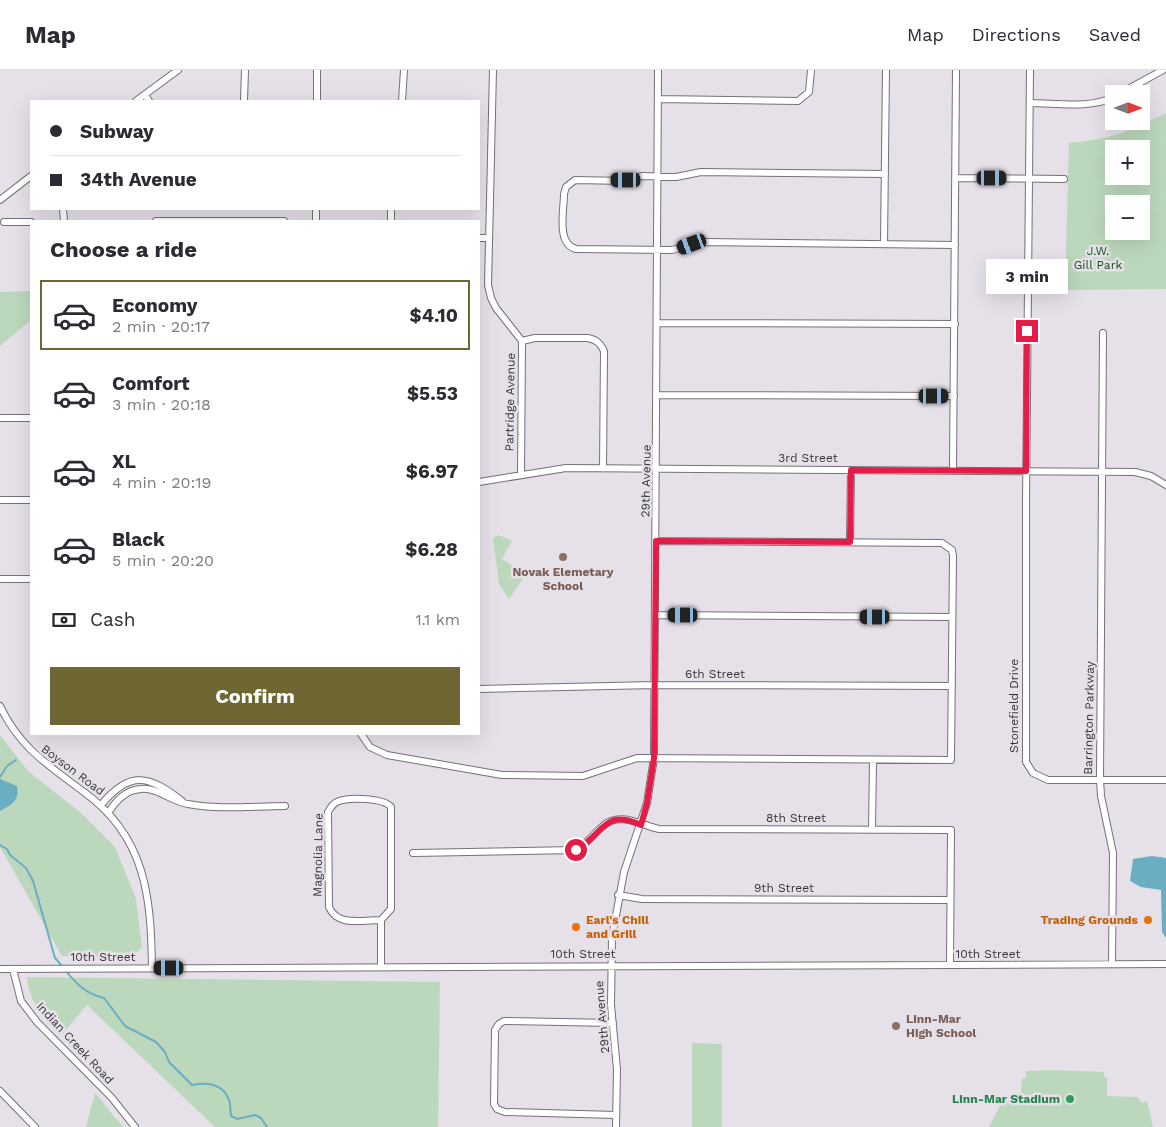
<!DOCTYPE html>
<html lang="en">
<head>
<meta charset="utf-8">
<style>
  :root { --surface:#fff; --page:#f2f2f3; --text:#2b2b33; --muted:#7c7c81; --line:#e1e1e2; --accent:#6e6734 }
  body { margin:0; font-family:"Work Sans",sans-serif; background:var(--page); color:var(--text); height:100vh; display:flex; flex-direction:column; font-size:19px; white-space:nowrap }
  * { box-sizing:border-box; margin:0 }
  p { font-size:16px; color:var(--muted) }
  .icon { flex:none; width:28px; height:28px; fill:none; stroke:currentColor; stroke-width:2; stroke-linecap:round; stroke-linejoin:round }
  .map { position:relative; flex:1; overflow:hidden }
  .panel { position:absolute; left:30px; top:150px; width:450px; height:515px; display:flex; flex-direction:column; background:var(--surface); border-radius:0px; box-shadow:0 5px 20px #0002 }
  .panel>* { flex:none }
  .banner { position:absolute; left:30px; top:30px; width:450px; height:110px; border-radius:0px; box-shadow:0 5px 20px #0002; display:grid; align-content:center; height:110px; padding:0 20px; background:var(--surface) }
  .needle { width:32px; rotate:90deg }
  .tools { position:absolute; left:1105px; top:15px; display:grid; gap:10px }
  .tools a { display:grid; place-items:center; width:45px; height:45px; border-radius:0px; background:var(--surface); box-shadow:0 5px 20px #0002; font-size:25px }
  .end { position:absolute; width:22px; height:22px; margin:-11px; border:6px solid #e11d48; background:#fff; box-shadow:0 0 0 2px #fff }
  .from { border-radius:50% }
  .bubble { position:absolute; height:35px; border-radius:0px; background:var(--surface); box-shadow:0 5px 20px #0002; font-size:16px; font-weight:700; line-height:35px; text-align:center }
  .car { position:absolute; width:15px; height:30px; margin:-15px -8px; border-radius:6px; box-shadow:0 0 4px 1px #0007; background:linear-gradient(#222 24%,#8ab4d8 0 40%,#222 0 76%,#8ab4d8 0 86%,#222 0) }
  .banner b { display:flex; align-items:center; gap:18px; height:48px; font-size:19px }
  .banner b+b { border-top:1px solid var(--line) }
  .banner i { width:12px; height:12px; background:var(--text) }
  ul { padding:0; list-style:none }
  li { display:flex; align-items:center; gap:15px; height:70px; margin:0 10px 8px; padding:0 10px; border:2px solid transparent; border-radius:0px }
  li div { flex:1 }
  li b { display:block; font-size:19px }
  li em { font-style:normal; font-weight:700 }
  li.current { border-color:var(--accent) }
  li>.icon { width:45px; height:45px; stroke-width:1.5 }
  h2 { padding:0 20px; font-size:22px; line-height:60px }
  .pay { display:flex; align-items:center; gap:12px; height:55px; padding:0 20px; font-size:19px }
  .pay p { margin-inline-start:auto }
  .primary-button { display:flex; gap:10px; margin-top:auto; padding:10px 20px }
  .primary-button a { flex:1; height:58px; border-radius:0px; background:var(--accent); color:#fff; font-size:20px; font-weight:700; line-height:58px; text-align:center }
  header { display:flex; align-items:center; gap:30px; box-sizing:border-box; height:70px; padding:0 25px; background:var(--surface); border-bottom:1px solid var(--line) }
  header strong { font-size:24px }
  nav { display:flex; gap:28px; margin-inline-start:auto; font-size:18px }
  .map>svg:first-child { display:block }
  .green { fill:#bcd8bc; fill-rule:evenodd }
  .water { fill:#6aaec4 }
  .lines { fill:none; stroke-linecap:round; stroke-linejoin:round }
  .stream { stroke:#6aaec4; stroke-width:2 }
  .minor-casing { stroke:#767178; stroke-width:8 }
  .minor { stroke:#fff; stroke-width:6 }
  .route { stroke:#e11d48; stroke-width:6 }
  .education-dot { fill:#8d6e63; stroke:#e6e0e8; stroke-width:2 }
  .food-dot { fill:#e8710a; stroke:#e6e0e8; stroke-width:2 }
  .leisure-dot { fill:#2e9e5b; stroke:#e6e0e8; stroke-width:2 }
  .labels { text-anchor:middle; dominant-baseline:central; stroke-width:5; stroke-linejoin:round; paint-order:stroke }
  .park-label { font-size:12px; fill:#11511b; stroke:#e6e0e8 }
  .street-label { font-size:12px; fill:#383639; stroke:#e6e0e8 }
  .education-label { font-size:12px; font-weight:bold; fill:#785e54; stroke:#e6e0e8 }
  .food-label { font-size:12px; font-weight:bold; fill:#c56008; stroke:#e6e0e8; text-anchor:start }
  .leisure-label { font-size:12px; font-weight:bold; fill:#27864d; stroke:#e6e0e8; text-anchor:end }
</style>
</head>
<body>
<header>
<strong>Map</strong>
<nav><a>Map</a><a>Directions</a><a>Saved</a></nav>
</header>
<div class="map">
<svg width="1166" height="1057" viewBox="0 0 1166 1057">
  <rect width="100%" height="100%" fill="#e6e0e8"/>
  <path class="green" d="M 1166,43 L 1166,219 L 1065,220 L 1069,73 C 1112,69 1128,62 1166,43 ZM 1114,79 L 1141,79 L 1141,106 L 1114,106 ZM 1114,134 L 1141,134 L 1141,161 L 1114,161 Z
    M 31,221 L 31,250 L 0,276 L 0,222 Z
    M 499,465 L 512,471 L 502,489 L 526,504 L 509,529 L 499,514 L 493,468 Z
    M 0,665 L 28,701 L 80,742 L 115,777 L 136,829 L 142,877 L 131,888 L 62,886 L 0,777 Z
    M 27,907 L 440,912 L 438,1057 L 215,1057 L 87,935 L 62,964 C 44,947 29,933 27,907 Z
    M 692,973 L 722,974 L 722,1057 L 692,1057 Z
    M 1053,1000 L 1104,1002 L 1104,1007 L 1107,1007 L 1107,1026 L 1137,1027 L 1142,1033 L 1147,1031 L 1153,1057 L 989,1057 L 999,1038 L 1000,1025 L 1021,1025 L 1022,1008 L 1026,1008 L 1026,1001 Z
    M 95,1023 L 123,1057 L 86,1057 Z"/>
  <path class="water" d="M 0,709 L 17,716 C 20,731 12,734 0,741 Z
    M 1152,786 L 1166,788 L 1166,868 L 1162,862 L 1161,820 L 1141,817 L 1130,811 L 1133,789 Z"/>
  <g class="lines">
    <path class="stream" d="M 0,707 L 7,696 L 16,690
      M 0,775 L 7,779 L 10,785 L 26,798 L 33,811 L 55,888 L 63,897
      M 66,901 C 77,915 87,924 104,928 L 125,956 L 156,972 L 165,982 L 169,992 L 192,1015 C 206,1012 223,1013 229,1030 C 231,1034 230,1041 231,1046 L 237,1049 L 255,1045 L 261,1048 L 267,1057"/>
    <defs>
      <path id="minor" d="M 493,0 L 488,215 L 491,228 L 496,238 L 522,271 L 521,405
        M 1030,0 L 1026,432 L 1026,692 L 1033,703 L 1048,710 L 1166,710
        M 1119,24 L 1163,0
        M 145,25 L 149,31
        M 658,29 L 798,31 L 809,22 L 811,0
        M 136,31 L 178,0
        M 244,31 L 245,0
        M 317,31 L 317,0
        M 402,31 L 404,0
        M 1030,33 C 1056,33 1090,39 1114,27
        M 885,104 L 701,102 L 676,107 L 642,106 L 626,111 L 575,110 L 566,117 L 564,124 C 564,140 556,174 576,179 L 672,180 L 703,172 L 955,175
        M 956,108 L 1064,109
        M 0,130 L 31,106
        M 63,139 L 64,151
        M 156,151 L 284,151
        M 316,151 L 316,139
        M 391,151 L 391,139
        M 4,152 L 31,152
        M 479,168 L 489,168
        M 884,174 L 886,0
        M 658,253 L 955,254
        M 1103,263 L 1100,709 L 1101,726 L 1113,783 L 1112,894
        M 522,271 L 535,268 L 588,268 C 597,270 600,273 604,281 L 603,399
        M 658,325 L 954,326
        M 0,348 L 31,348
        M 953,400 L 956,0
        M 479,412 L 566,398 L 1135,402 L 1151,406 L 1166,415
        M 0,430 L 31,430
        M 850,472 L 851,400
        M 0,509 L 31,509
        M 655,545 L 952,547
        M 479,619 L 655,615 L 952,616
        M 0,636 C 20,678 48,695 84,722 C 146,767 151,827 152,898
        M 361,664 L 370,677 L 387,685 L 502,705 L 583,706 L 637,688 L 951,690 L 953,486 L 952,480 L 942,473 L 656,471
        M 101,735 C 130,700 149,705 182,731
        M 108,743 C 116,731 125,720 141,719 C 157,717 172,732 188,734 C 219,740 254,736 285,736
        M 872,760 L 873,690
        M 413,783 L 576,780 C 588,773 593,764 603,756 C 619,741 641,755 659,759 L 951,760 L 950,895
        M 618,825 L 642,829 L 950,830
        M 381,897 L 381,850 L 391,839 L 391,737 C 384,728 350,727 339,731 C 333,733 331,737 328,742 L 329,837 C 337,857 363,850 381,850
        M 0,899 L 1166,894
        M 13,899 L 21,931 L 37,952 L 112,1028 L 135,1057
        M 613,953 L 504,951 L 499,954 L 495,960 L 494,1034 L 497,1039 L 505,1042 L 616,1045
        M 0,1021 L 35,1057
        M 616,1057 L 617,999 L 611,935 L 612,867 L 624,802 L 647,733 L 654,688 L 658,0"/>
    </defs>
    <use href="#minor" class="minor-casing"/>
    <use href="#minor" class="minor"/>
  </g>
  <g class="lines">
    <path class="route" d="M 576,780 C 604,764 604,738 641,755 L 647,733 L 654,688 L 656,471 L 850,472 L 851,400 L 1026,401 L 1027,261"/>
  </g>
  <g class="education-dot">
    <circle cx="563" cy="487" r="5"/>
    <circle cx="896" cy="956" r="5"/>
  </g>
  <g class="food-dot">
    <circle cx="1148" cy="850" r="5"/>
    <circle cx="576" cy="857" r="5"/>
  </g>
  <circle class="leisure-dot" cx="1070" cy="1029" r="5"/>
  <g class="labels">
    <g class="park-label">
      <text x="1098" y="181">J.W.<tspan x="1098" dy="14">Gill Park</tspan></text>
    </g>
    <g class="street-label">
      <text transform="translate(510 332) rotate(-89)">Partridge Avenue</text>
      <text x="808" y="388">3rd Street</text>
      <text transform="translate(646 411) rotate(-89)">29th Avenue</text>
      <text x="715" y="604">6th Street</text>
      <text transform="translate(1014 636) rotate(-90)">Stonefield Drive</text>
      <text transform="translate(1089 648) rotate(-89)">Barrington Parkway</text>
      <text transform="translate(73 700) rotate(37)">Boyson Road</text>
      <text x="796" y="748">8th Street</text>
      <text transform="translate(318 785) rotate(-89)">Magnolia Lane</text>
      <text x="784" y="818">9th Street</text>
      <text x="583" y="884">10th Street</text>
      <text x="988" y="884">10th Street</text>
      <text x="103" y="887">10th Street</text>
      <text transform="translate(602 947) rotate(-95)">29th Avenue</text>
      <text transform="translate(75 973) rotate(47)">Indian Creek Road</text>
    </g>
    <g class="education-label">
      <text x="563" y="502">Novak Elemetary<tspan x="563" dy="14">School</tspan></text>
      <text x="906" y="949" text-anchor="start">Linn-Mar<tspan x="906" dy="14">High School</tspan></text>
    </g>
    <g class="food-label">
      <text x="586" y="850">Earl's Chill<tspan x="586" dy="14">and Grill</tspan></text>
      <text x="1138" y="850" text-anchor="end">Trading Grounds</text>
    </g>
    <g class="leisure-label">
      <text x="1060" y="1029">Linn-Mar Stadium</text>
    </g>
  </g>
</svg>
<div class="tools">
<a><svg class="needle" viewBox="-14 -14 28 28"><path d="M0-13l5 13h-10z" fill="#e53935"/><path d="M0 13l5-13h-10z" fill="#7c7c81"/></svg></a>
<a>+</a>
<a>−</a>
</div>
<i class="end from" style="left:576px;top:780px"></i>
<i class="end" style="left:1027px;top:261px"></i>
<div class="bubble" style="left:986px;top:189px;width:82px">3 min</div>
<i class="car" style="left:992px;top:108px;rotate:90deg"></i>
<i class="car" style="left:626px;top:110px;rotate:270deg"></i>
<i class="car" style="left:692px;top:174px;rotate:250deg"></i>
<i class="car" style="left:934px;top:326px;rotate:90deg"></i>
<i class="car" style="left:683px;top:545px;rotate:270deg"></i>
<i class="car" style="left:875px;top:547px;rotate:270deg"></i>
<i class="car" style="left:169px;top:898px;rotate:270deg"></i>
<div class="banner">
<b><i class="from"></i>Subway</b>
<b><i></i>34th Avenue</b>
</div>
<section class="panel">
<h2>Choose a ride</h2>
<ul>
<li class="current"><svg class="icon" aria-label="car" viewBox="0 0 24 24"><path d="M5 17H2v-5l4-1 3-4h7l3 4 3 1v5h-3M9 17h6M6 11h13"/><circle cx="7" cy="17" r="2"/><circle cx="17" cy="17" r="2"/></svg><div><b>Economy</b><p>2 min · 20:17</p></div><em>$4.10</em></li>
<li><svg class="icon" aria-label="car" viewBox="0 0 24 24"><path d="M5 17H2v-5l4-1 3-4h7l3 4 3 1v5h-3M9 17h6M6 11h13"/><circle cx="7" cy="17" r="2"/><circle cx="17" cy="17" r="2"/></svg><div><b>Comfort</b><p>3 min · 20:18</p></div><em>$5.53</em></li>
<li><svg class="icon" aria-label="car" viewBox="0 0 24 24"><path d="M5 17H2v-5l4-1 3-4h7l3 4 3 1v5h-3M9 17h6M6 11h13"/><circle cx="7" cy="17" r="2"/><circle cx="17" cy="17" r="2"/></svg><div><b>XL</b><p>4 min · 20:19</p></div><em>$6.97</em></li>
<li><svg class="icon" aria-label="car" viewBox="0 0 24 24"><path d="M5 17H2v-5l4-1 3-4h7l3 4 3 1v5h-3M9 17h6M6 11h13"/><circle cx="7" cy="17" r="2"/><circle cx="17" cy="17" r="2"/></svg><div><b>Black</b><p>5 min · 20:20</p></div><em>$6.28</em></li>
</ul>
<div class="pay"><svg class="icon" aria-label="cash" viewBox="0 0 24 24"><path d="M3 7h18v10H3z"/><circle cx="12" cy="12" r="2"/></svg>Cash<p>1.1 km</p></div>
<div class="primary-button"><a>Confirm</a></div>
</section>
</div>
</body>
</html>
